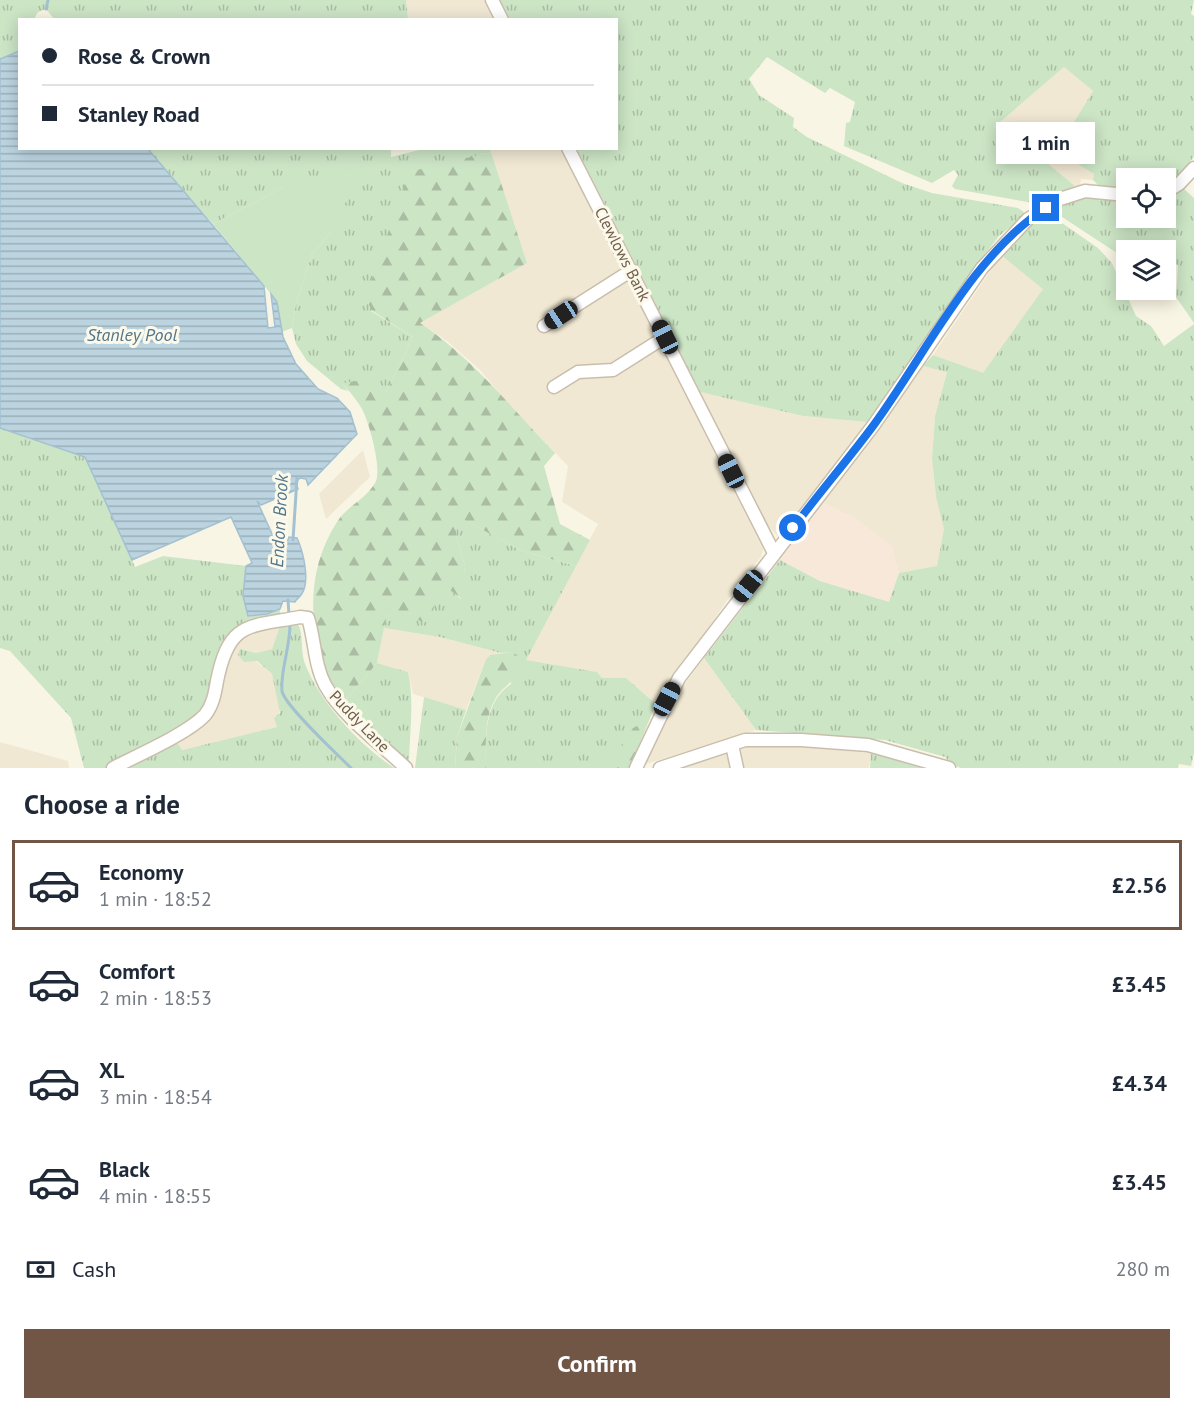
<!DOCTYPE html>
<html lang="en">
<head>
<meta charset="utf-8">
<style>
  :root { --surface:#fff; --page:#f2f2f3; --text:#1f2937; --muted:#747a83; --line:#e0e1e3; --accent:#715545 }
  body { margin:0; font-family:"PT Sans",sans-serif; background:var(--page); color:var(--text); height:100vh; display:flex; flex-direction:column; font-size:22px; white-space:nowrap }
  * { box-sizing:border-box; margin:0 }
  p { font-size:20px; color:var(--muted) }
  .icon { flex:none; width:33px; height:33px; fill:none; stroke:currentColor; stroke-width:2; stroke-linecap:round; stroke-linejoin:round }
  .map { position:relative; height:768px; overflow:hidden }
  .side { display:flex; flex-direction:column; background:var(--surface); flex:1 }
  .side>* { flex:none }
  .banner { position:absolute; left:18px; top:18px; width:600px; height:132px; border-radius:0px; box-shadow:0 3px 15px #0003; display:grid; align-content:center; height:132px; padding:0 24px; background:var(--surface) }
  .fabs { position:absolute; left:1116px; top:168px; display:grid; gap:12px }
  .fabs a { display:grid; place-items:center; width:60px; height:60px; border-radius:0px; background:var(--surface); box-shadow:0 3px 15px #0003; font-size:30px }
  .end { position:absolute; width:27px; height:27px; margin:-14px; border:8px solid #1a73e8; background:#fff; box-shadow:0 0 0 3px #fff }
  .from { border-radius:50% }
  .bubble { position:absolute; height:42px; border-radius:0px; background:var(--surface); box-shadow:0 3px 15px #0003; font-size:20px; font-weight:700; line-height:42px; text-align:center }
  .car { position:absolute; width:18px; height:36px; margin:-18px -9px; border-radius:8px; box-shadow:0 0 4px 2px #0007; background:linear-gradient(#222 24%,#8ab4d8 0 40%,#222 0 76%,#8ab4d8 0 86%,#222 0) }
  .banner b { display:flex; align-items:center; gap:21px; height:57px; font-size:22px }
  .banner b+b { border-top:2px solid var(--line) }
  .banner i { width:15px; height:15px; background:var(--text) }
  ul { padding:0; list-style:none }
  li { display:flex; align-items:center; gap:18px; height:90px; margin:0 12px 9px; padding:0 12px; border:3px solid transparent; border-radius:0px }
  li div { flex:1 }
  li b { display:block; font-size:22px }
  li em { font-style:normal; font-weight:700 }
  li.selected { border-color:var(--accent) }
  li>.icon { width:54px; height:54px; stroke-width:1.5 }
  h2 { padding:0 24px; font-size:27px; line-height:72px }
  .pay { display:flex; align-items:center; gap:15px; height:66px; padding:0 24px; font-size:22px }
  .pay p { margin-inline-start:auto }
  .cta { display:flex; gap:12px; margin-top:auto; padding:12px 24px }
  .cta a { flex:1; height:69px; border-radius:0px; background:var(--accent); color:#fff; font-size:24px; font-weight:700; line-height:69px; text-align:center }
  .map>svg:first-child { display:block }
  .residential { fill:#f0e8d3 }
  .commercial { fill:#f8e8d9 }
  .grass { fill:url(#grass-tufts) }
  .forest { fill:url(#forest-firs) }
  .garden { fill:#cce5c5 }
  .water { fill:url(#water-rules); stroke:#a3c1d1; stroke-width:1.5 }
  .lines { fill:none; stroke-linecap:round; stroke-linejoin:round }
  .stream { stroke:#a3c1d1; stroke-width:3 }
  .minor-casing { stroke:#c9beac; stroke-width:15 }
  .minor { stroke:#fff; stroke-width:12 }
  .route { stroke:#1a73e8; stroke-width:8 }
  .labels { text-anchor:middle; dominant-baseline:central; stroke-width:6; stroke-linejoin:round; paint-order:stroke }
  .street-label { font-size:16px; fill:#6f5f4d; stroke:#fdf9ea }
  .water-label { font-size:18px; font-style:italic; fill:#50778c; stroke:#fdf9ea }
</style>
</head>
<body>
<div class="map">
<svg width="1194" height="768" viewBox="0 0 1194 768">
  <defs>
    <pattern id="grass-tufts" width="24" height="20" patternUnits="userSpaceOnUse" patternTransform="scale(1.5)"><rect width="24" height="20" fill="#cce5c5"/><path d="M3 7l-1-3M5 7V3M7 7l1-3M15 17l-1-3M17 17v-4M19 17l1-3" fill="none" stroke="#aabda2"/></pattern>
    <pattern id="forest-firs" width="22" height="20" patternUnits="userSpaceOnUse" patternTransform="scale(1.5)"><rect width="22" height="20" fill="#cce5c5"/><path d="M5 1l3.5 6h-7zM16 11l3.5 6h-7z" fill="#aabda2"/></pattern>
    <pattern id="water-rules" width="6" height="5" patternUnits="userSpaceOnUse" patternTransform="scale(1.5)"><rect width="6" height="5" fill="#bbd4e0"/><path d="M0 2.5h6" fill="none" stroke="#9cafb8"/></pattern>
  </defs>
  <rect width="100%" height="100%" fill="#f9f5e4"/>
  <path class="residential" d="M 406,0 L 488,0 L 497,19 L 408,19 Z
    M 1064,67 L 1093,91 L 1074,122 L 1077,131 L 1065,156 L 1090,171 L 1094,174 L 1093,180 L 1081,179 L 1080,185 L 1075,186 L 999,123 Z
    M 490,149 L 561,149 L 763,549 L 761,557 L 733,592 L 656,704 L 626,678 L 602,678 L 597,672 L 525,660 L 598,524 L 562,502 L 568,466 L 510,406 L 480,370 L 447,341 L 420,323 L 527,263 Z
    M 1001,255 L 1044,288 L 983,374 L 933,355 Z
    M 923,366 L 947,371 L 935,416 L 932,459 L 936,497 L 945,529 L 937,567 L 899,573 L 891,545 L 853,517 L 823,503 L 863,450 L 881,419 Z
    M 700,392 L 803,416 L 867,422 L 778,537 L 767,524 Z
    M 363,450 L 370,477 L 326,519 L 319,494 Z
    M 280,626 L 272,649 L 256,653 L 240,649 L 272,674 L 280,706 L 277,727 L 181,750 L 176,741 L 209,720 L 218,706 L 228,658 L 236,639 L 245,631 Z
    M 384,628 L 440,637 L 501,653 L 486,659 L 466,710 L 413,694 L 408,672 L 377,663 Z
    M 704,658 L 756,730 L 646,764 L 644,762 L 667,708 Z
    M 0,742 L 68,761 L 69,768 L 0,768 Z
    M 767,744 L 871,753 L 869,768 L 678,768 L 747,745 Z"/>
  <path class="commercial" d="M 823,503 L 853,517 L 892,545 L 899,573 L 890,603 L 820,581 L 780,560 Z"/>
  <path class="grass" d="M 0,0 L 406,0 L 408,19 L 55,20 L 46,9 L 38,12 L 34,19 L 20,20 L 19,51 L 0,59 Z
    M 499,0 L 1194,0 L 1191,14 L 1194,16 L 1194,156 L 1179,180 L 1166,188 L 1166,178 L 1126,178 L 1126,190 L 1098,185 L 1093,180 L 1094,174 L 1065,156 L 1077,131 L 1074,122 L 1093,91 L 1064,67 L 999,123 L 1075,186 L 1033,203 L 955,189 L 952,186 L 958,175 L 954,170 L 932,183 L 844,146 L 846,123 L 850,122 L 855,102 L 830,88 L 825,93 L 767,57 L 749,79 L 759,95 L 794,118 L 793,127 L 807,137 L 902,183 L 932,193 L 1018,208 L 1024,212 L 1021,218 L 999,236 L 976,266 L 867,422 L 803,416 L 700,392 L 577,149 L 616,148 L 616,20 L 510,19 Z
    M 391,148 L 391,157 L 423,149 L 490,149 L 491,152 L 409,173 L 371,311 L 413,337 L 386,392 L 343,384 L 348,391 L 341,389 L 307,361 L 296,344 L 292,328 L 296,303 L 312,254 L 331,232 L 284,187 L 213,224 L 169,176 L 148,149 Z
    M 1183,188 L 1194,198 L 1194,323 L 1176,297 L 1178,265 L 1166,261 L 1166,250 L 1126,250 L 1126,259 L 1053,211 L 1054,207 L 1085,196 L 1126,201 L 1126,218 L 1166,218 L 1166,198 Z
    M 1049,214 L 1098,248 L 1112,263 L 1136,316 L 1151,326 L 1164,346 L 1194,324 L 1194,753 L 1191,766 L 1179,764 L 1178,768 L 961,768 L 951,764 L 945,757 L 885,740 L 756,730 L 704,658 L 780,560 L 820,581 L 889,602 L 899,573 L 937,566 L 944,529 L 936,497 L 932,459 L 935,416 L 947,372 L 923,366 L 933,355 L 983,373 L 1043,289 L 1001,255 L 1042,215 Z
    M 0,428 L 85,457 L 135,567 L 163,556 L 246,566 L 243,596 L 267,614 L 280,609 L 280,617 L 235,630 L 209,703 L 186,726 L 109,768 L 84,768 L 71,718 L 10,651 L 0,648 Z
    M 454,514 L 522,551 L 576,566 L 526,660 L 597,672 L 602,678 L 626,678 L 656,704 L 648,723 L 643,723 L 606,768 L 486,768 C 486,737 483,703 511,684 L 512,652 L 501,653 L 440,637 L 384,628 L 387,613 L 440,582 L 461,599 L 465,566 L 457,539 Z
    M 292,622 L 298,624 C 304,636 300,650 305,664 C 321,704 359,744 394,768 L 125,768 L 176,741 L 182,750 L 277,727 L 274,718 L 280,713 L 272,674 L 257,661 L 244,662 L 238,655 L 240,649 L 256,653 L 272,649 L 280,626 Z
    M 377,663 L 408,672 C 415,703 409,734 409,766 L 343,703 Z
    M 424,697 L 466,710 L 457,737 L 455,768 L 415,768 Z
    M 871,753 L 924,768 L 870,768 Z"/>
  <path class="forest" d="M 491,152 L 527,263 L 420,323 C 473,358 511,408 555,453 L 544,466 L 560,524 L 590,540 L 576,566 L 522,551 L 455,515 L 457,539 L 465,566 L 462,599 L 440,583 L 430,623 L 387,613 L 377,663 L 343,703 C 308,650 301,577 337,522 C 346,507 366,499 375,483 C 383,471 369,422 362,409 C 357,400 349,391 342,383 L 364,380 L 386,392 L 413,337 L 371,310 L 366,296 L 409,172 Z
    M 512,652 L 525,660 C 520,675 513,680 502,690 C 483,710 486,742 486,768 L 455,768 L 457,737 L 486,659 L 491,655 Z
    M 643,723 L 648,723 L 630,768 L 606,768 L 633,728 Z"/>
  <path class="garden" d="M 364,165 L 331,232 L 312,254 L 296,303 L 292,328 L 282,332 L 277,302 L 271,294 L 213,224 L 284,187 Z"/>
  <path class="water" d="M 19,51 L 20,148 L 148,149 L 264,286 L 268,328 L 275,327 L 271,294 L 277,302 L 283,337 L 296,364 L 318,389 L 337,398 L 350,412 L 357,434 L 308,485 L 306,479 L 300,478 L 296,482 L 298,489 L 261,505 L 257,501 L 280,551 L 284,550 L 289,537 L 297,538 C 303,551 311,582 301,595 C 299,598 296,599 295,602 L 283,601 L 280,609 L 267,614 L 248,616 L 243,596 L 246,566 L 252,563 L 231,517 L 132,560 L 85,457 L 0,428 L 0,59 Z"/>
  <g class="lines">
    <path class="stream" d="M 46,9 L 48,0
      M 293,540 L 297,478
      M 288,600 L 289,615
      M 290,621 C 291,646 280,670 282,691 C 284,705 339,756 351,768"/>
    <defs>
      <path id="minor" d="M 492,0 L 502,20
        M 568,148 L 774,553
        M 1166,192 L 1179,184 L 1194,168
        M 544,326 L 632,270
        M 554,387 L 578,372 L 613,370 L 665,337
        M 732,745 L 737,768
        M 113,768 C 138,755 187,734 205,715 C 213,705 215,693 217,681 C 229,621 248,627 300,617 L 308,618 C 315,640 314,664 325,685 C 343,717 380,743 406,768
        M 636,768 L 679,678 L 873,426 L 982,268 L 1028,219 L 1060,199 L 1085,191 L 1126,195
        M 660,768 L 745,740 L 801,740 L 868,745 L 949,768"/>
    </defs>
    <use href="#minor" class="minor-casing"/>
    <use href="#minor" class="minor"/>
  </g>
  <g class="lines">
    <path class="route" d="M 793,528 C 819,493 847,461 873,426 C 924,357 973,254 1046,208"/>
  </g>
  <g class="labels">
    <g class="street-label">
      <text transform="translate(623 254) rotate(63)">Clewlows Bank</text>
      <text transform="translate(360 721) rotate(46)">Puddy Lane</text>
    </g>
    <g class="water-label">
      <text x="132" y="334">Stanley Pool</text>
      <text transform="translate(279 521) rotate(-87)">Endon Brook</text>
    </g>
  </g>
</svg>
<div class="fabs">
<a><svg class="icon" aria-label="locate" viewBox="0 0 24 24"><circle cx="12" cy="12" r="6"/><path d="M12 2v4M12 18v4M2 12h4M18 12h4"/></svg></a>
<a><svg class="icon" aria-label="layers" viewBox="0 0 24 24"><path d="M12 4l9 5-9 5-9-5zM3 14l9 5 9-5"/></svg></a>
</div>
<i class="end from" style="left:793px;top:528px"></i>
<i class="end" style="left:1046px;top:208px"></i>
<div class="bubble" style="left:996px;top:122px;width:99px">1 min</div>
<i class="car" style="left:561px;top:315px;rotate:237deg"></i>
<i class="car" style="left:665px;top:337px;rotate:334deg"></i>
<i class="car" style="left:731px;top:471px;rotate:334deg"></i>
<i class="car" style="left:748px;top:586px;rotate:219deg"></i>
<i class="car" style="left:667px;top:699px;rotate:28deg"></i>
<div class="banner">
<b><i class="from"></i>Rose &amp; Crown</b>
<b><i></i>Stanley Road</b>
</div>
</div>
<section class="side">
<h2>Choose a ride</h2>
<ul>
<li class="selected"><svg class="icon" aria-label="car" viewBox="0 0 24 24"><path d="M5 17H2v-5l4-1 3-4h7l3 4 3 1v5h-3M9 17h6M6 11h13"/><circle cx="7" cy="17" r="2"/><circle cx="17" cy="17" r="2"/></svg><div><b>Economy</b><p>1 min · 18:52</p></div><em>£2.56</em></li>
<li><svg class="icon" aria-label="car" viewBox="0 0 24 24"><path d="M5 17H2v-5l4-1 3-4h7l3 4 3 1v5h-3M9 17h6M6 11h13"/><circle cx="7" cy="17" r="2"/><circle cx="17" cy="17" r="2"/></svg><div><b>Comfort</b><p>2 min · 18:53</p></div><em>£3.45</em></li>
<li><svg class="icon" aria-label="car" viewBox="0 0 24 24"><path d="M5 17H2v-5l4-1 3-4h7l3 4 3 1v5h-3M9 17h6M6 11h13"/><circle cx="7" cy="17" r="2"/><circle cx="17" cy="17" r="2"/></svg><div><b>XL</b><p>3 min · 18:54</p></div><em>£4.34</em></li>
<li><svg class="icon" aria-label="car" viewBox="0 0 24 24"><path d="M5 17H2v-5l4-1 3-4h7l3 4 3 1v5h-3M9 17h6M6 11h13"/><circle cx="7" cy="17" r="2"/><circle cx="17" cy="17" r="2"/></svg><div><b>Black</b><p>4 min · 18:55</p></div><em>£3.45</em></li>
</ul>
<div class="pay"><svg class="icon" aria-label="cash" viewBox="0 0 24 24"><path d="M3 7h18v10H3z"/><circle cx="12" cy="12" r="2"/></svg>Cash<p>280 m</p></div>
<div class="cta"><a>Confirm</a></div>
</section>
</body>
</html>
